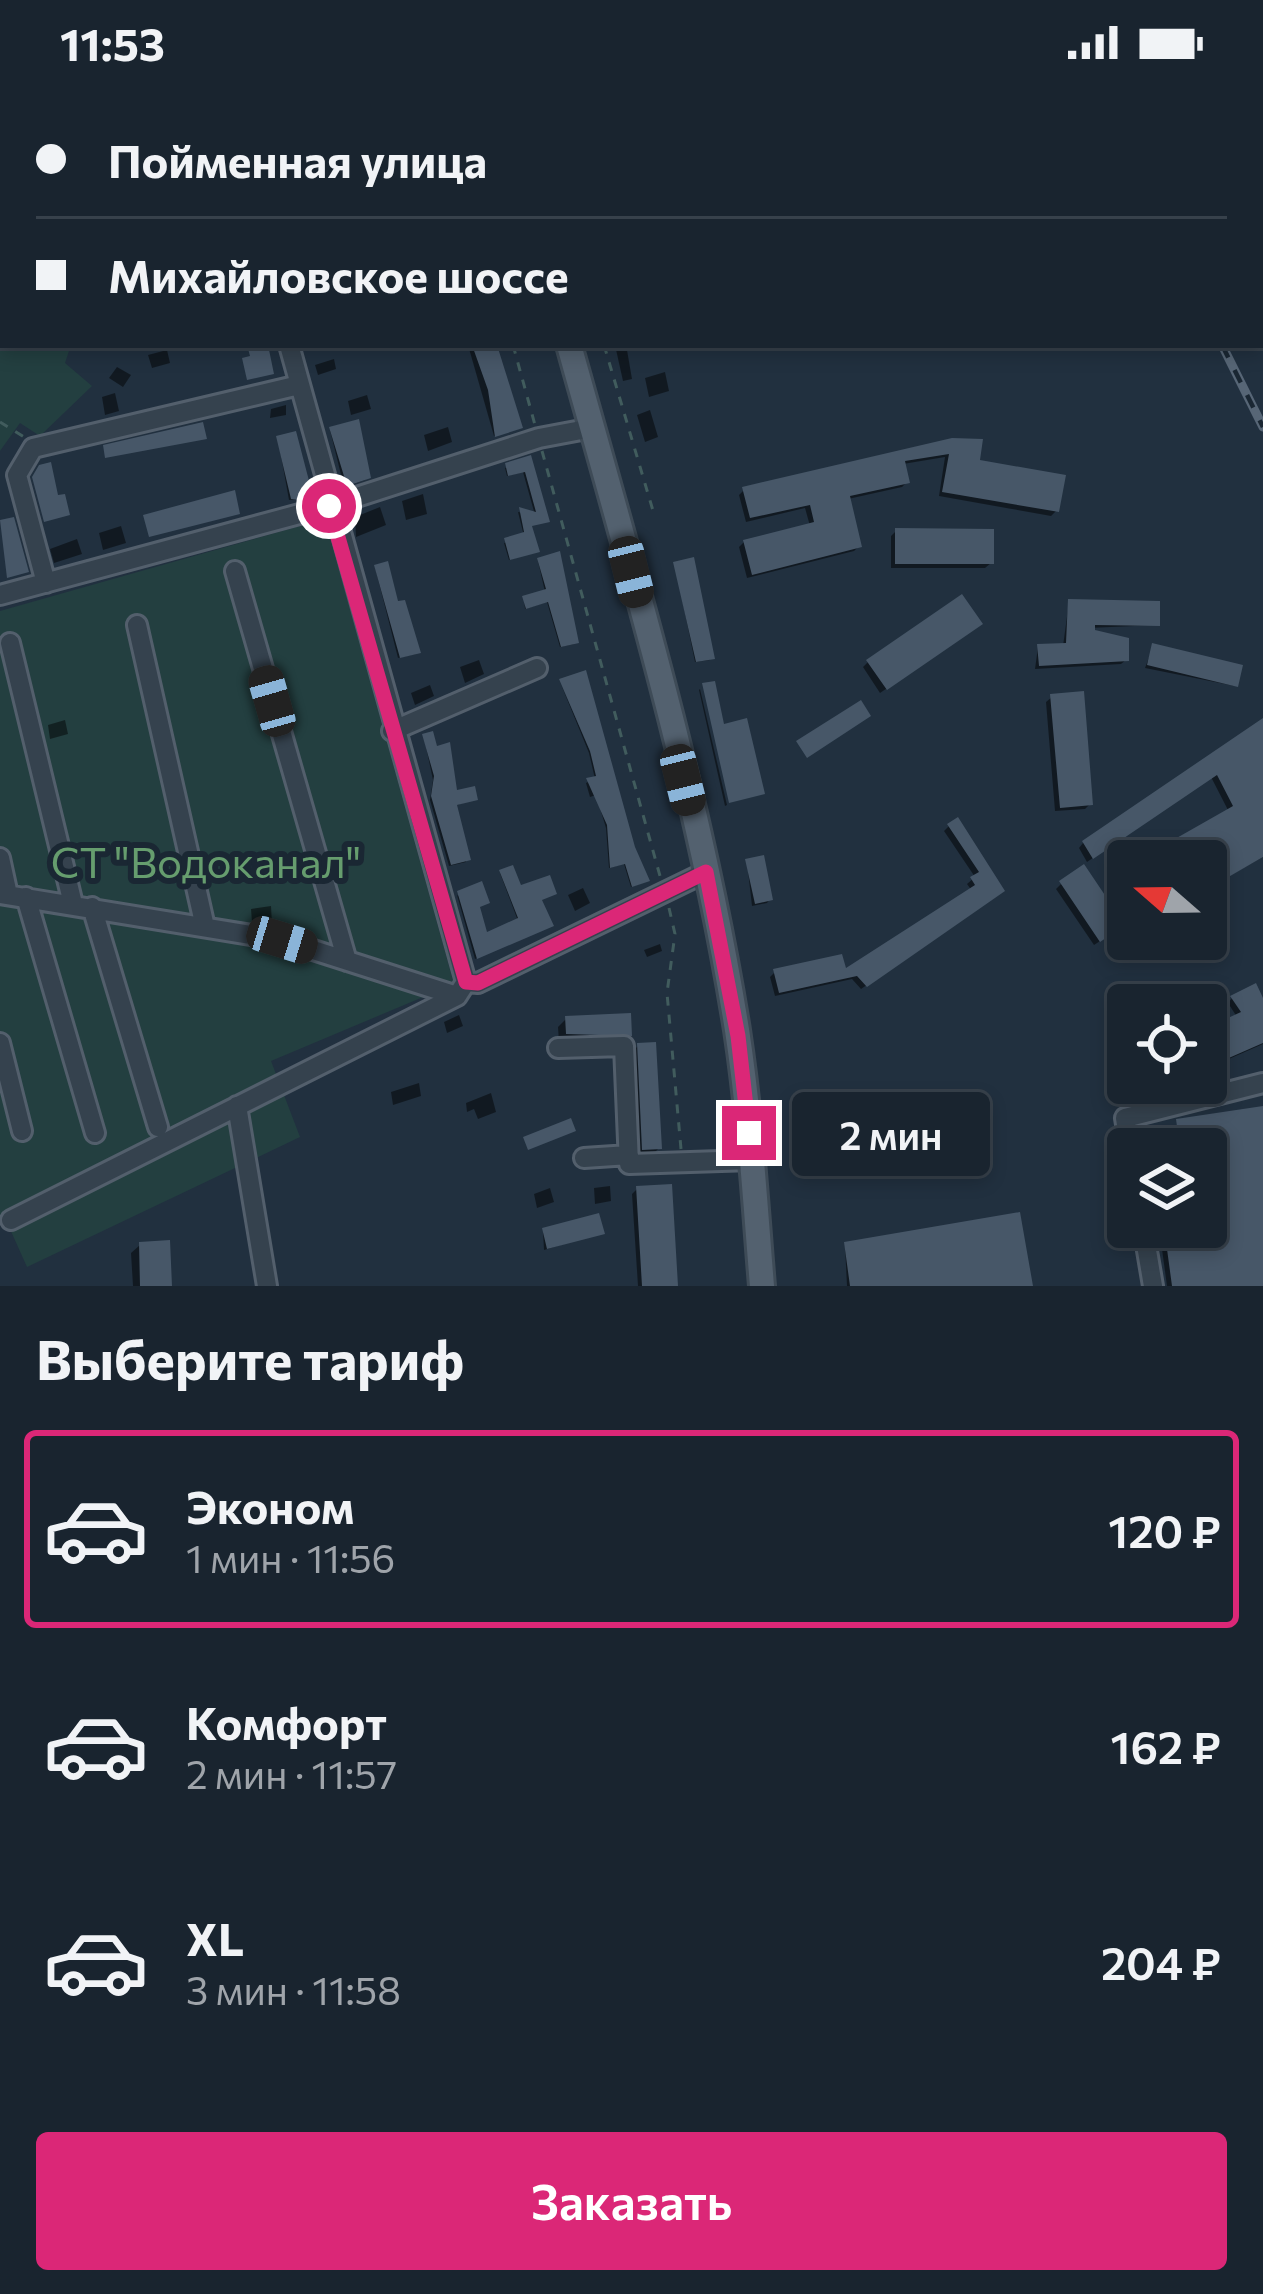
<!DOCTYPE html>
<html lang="ru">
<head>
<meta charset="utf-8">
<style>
  :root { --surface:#19242f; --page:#222c37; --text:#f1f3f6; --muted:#9fa4aa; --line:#37414b; --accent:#db2777 }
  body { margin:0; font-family:Commissioner,sans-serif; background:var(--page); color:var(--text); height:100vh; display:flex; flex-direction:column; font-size:45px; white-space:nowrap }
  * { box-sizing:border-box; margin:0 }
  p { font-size:39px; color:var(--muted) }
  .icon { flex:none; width:66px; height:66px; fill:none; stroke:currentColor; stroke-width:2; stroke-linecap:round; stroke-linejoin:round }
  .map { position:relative; height:1202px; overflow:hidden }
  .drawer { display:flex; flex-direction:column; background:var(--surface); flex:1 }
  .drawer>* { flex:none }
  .top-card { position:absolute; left:0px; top:0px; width:1263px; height:264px; box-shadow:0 6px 18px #0003,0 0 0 3px var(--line); display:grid; align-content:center; height:264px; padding:0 36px; background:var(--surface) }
  .needle { width:78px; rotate:290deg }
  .tools { position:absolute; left:1107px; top:756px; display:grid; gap:24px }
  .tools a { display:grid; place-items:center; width:120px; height:120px; border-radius:12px; background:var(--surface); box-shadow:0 6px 18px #0003,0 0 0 3px var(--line); font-size:60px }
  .end { position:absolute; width:54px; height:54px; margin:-27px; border:15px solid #db2777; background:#fff; box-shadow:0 0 0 6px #fff }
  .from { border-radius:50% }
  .bubble { position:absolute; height:84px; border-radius:12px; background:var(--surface); box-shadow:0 6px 18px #0003,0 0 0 3px var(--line); font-size:39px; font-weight:600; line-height:84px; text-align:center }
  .car { position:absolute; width:36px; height:72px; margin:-36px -18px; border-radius:15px; box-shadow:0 0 9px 3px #0007; background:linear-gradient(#222 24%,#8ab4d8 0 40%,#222 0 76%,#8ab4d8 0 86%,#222 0) }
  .top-card b { display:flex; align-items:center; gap:42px; height:114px; font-size:45px }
  .top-card b+b { border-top:3px solid var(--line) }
  .top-card i { width:30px; height:30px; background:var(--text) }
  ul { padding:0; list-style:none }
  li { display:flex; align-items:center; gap:36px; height:198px; margin:0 24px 18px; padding:0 12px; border:6px solid transparent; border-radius:12px }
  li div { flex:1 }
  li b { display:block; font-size:45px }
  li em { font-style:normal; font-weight:600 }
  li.on { border-color:var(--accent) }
  li>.icon { width:108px; height:108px; stroke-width:1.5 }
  h2 { padding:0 36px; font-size:54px; line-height:144px }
  .primary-button { display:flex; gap:24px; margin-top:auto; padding:24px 36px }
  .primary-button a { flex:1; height:138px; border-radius:12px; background:var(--accent); color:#fff; font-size:48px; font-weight:600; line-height:138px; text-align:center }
  .status { display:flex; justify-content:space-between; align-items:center; height:84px; padding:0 60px; background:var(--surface); direction:ltr }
  .status svg { height:33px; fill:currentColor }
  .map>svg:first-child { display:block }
  .green { fill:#233f40 }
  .shadow { fill:#0007 }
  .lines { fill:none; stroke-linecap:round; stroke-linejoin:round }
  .stream { stroke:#334d67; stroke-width:4.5 }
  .building { fill:#475768 }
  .minor-casing { stroke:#535f6c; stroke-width:24 }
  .major-casing { stroke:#3e4b57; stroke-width:30 }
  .path { stroke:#415c5d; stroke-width:3; stroke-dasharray:9 9; stroke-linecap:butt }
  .minor { stroke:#35424e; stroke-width:18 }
  .major { stroke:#53616f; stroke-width:24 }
  .rail-casing { stroke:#576676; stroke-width:9 }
  .rail { stroke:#1a2733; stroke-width:4.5; stroke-dasharray:14; stroke-linecap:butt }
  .route { stroke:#db2777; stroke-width:15 }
  .labels { text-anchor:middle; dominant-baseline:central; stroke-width:12; stroke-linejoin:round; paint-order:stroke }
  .park-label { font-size:42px; fill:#669d6e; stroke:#1a2733 }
</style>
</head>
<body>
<div class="status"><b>11:53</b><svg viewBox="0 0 49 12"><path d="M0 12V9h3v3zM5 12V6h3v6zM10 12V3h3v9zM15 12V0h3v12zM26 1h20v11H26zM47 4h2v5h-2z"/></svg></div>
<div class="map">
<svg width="1263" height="1202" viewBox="0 0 1263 1202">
  <rect width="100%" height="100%" fill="#21303f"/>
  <path class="green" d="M 0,0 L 62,3 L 3,3 L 3,261 L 71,261 L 65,279 L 92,302 L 40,352 L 20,339 L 0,367 Z
    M 325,435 L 454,900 L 271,977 L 300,1053 L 27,1183 L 5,1134 L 0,1136 L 0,527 Z"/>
  <path class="shadow" d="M 468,261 L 490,261 L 518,345 L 494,352 Z
    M 615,261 L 633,261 L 627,266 L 632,295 L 623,297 Z
    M 167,266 L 170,279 L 152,284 L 148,271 Z
    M 334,275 L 336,285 L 318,291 L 315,281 Z
    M 117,283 L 131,291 L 123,303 L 109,294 Z
    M 665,288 L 669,307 L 649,313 L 645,294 Z
    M 115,309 L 119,327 L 105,331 L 102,313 Z
    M 367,311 L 371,325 L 351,331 L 348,317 Z
    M 286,321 L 286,331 L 270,334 L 271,325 Z
    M 650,326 L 658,353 L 645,358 L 637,331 Z
    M 448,343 L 452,358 L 428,367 L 424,351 Z
    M 330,346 L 368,393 L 365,396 L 344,403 Z
    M 278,355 L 307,414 L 289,416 Z
    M 953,357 L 976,379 L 1056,427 L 1051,432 L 939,412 L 945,373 L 903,380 L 907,398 L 902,403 L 848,415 L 859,462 L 854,467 L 747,494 L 739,463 L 744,458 L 810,442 L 805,424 L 746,438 L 739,411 L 744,406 Z
    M 529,375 L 547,437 L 529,442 L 535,468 L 509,476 L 504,459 L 524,452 L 518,428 L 535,431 L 523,388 L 507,392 L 505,384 Z
    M 423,410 L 427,430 L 406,436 L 402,417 Z
    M 380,423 L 386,441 L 356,453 L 355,433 Z
    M 121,442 L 126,459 L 103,466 L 99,449 Z
    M 896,447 L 991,479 L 985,484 L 891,484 L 891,452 Z
    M 77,455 L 82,470 L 54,479 L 50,465 Z
    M 538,477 L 574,560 L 560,563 L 547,518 L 525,525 L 524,515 L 545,508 Z
    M 675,480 L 710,576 L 695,578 Z
    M 375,483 L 395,521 L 416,570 L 398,574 Z
    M 1069,518 L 1157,541 L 1088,544 L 1126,576 L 1121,580 L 1035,585 L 1038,563 L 1063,562 Z
    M 974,545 L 880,609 L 863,583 L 868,578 Z
    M 1153,563 L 1235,602 L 1145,584 Z
    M 479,576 L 484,590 L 465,599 L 460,583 Z
    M 560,598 L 632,764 L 645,798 L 631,803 L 624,780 L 609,784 L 606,744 L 596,711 L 590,713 L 586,699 L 595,695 L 589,669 Z
    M 430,601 L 434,612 L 415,621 L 411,609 Z
    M 700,605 L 727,721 L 725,722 L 699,606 Z
    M 1052,613 L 1090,720 L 1085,725 L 1055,727 L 1046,618 Z
    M 65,636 L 68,650 L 50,655 L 48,641 Z
    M 1263,638 L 1263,773 L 1206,805 L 1206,777 L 1150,777 L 1229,728 L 1211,693 L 1087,778 L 1079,764 L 1083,759 Z
    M 424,653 L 454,710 L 475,715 L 454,722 L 466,778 L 449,782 L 430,716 L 433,696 Z
    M 949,742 L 996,811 L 861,905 L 852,895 L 775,912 L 770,893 L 775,888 L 844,888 L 972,807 L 967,800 L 975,793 L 944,747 Z
    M 747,778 L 770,815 L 767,819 L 752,822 Z
    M 500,789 L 539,816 L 548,843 L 475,875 L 457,811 L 476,823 L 485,852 L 518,837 Z
    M 1061,800 L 1117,846 L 1094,861 L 1056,805 Z
    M 583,804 L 590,819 L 575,827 L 568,811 Z
    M 271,822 L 272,840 L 252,838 L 251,825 Z
    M 660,860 L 662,867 L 647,873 L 644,866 Z
    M 1232,914 L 1263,920 L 1263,960 L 1206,985 L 1206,947 L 1237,933 L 1228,919 Z
    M 459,931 L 463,942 L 447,949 L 444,938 Z
    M 566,935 L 629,950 L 621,959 L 559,958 L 558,943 Z
    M 638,962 L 659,1064 L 650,1073 L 635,1073 L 630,970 Z
    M 419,999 L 421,1012 L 393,1021 L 391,1008 Z
    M 491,1009 L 496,1028 L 478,1035 L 474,1025 L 467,1028 L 466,1019 Z
    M 1263,1026 L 1263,1202 L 1167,1202 L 1159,1143 L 1206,1143 L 1206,1065 L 1175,1065 L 1172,1043 Z
    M 610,1102 L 611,1117 L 595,1120 L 594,1104 Z
    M 550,1104 L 554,1118 L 537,1124 L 534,1110 Z
    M 637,1105 L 674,1202 L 638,1202 L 632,1110 Z
    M 543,1147 L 601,1149 L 544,1166 Z
    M 140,1161 L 169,1202 L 133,1202 L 131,1169 Z
    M 845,1161 L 1029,1202 L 847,1202 Z"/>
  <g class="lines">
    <path class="stream" d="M 1172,0 L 1173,3
      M 1260,190 L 1263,195"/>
  </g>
  <path class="building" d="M 247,261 L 268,261 L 274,290 L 247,296 L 242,274 L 250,272 Z
    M 472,261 L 497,261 L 523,344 L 495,353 L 488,306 Z
    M 359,335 L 371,394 L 347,402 L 329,343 Z
    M 203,338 L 207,355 L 105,374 L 103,361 Z
    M 296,347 L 313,412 L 301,416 L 291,415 L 276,352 Z
    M 952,354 L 983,355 L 980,376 L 1066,391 L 1059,428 L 942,408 L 949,370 L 905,377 L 910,399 L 850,412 L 862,463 L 752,491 L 743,456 L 814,438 L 810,421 L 750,434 L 742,403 Z
    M 531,371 L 550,438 L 532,442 L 540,468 L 510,476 L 504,454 L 524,448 L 519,423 L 536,428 L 525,388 L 508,392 L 505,379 Z
    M 51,378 L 58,411 L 65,410 L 70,431 L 44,438 L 32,393 L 39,381 Z
    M 235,406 L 240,430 L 149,453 L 143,431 Z
    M 14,433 L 29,488 L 7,494 L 0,436 Z
    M 895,444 L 994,445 L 994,480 L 895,480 Z
    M 560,467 L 579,559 L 561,563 L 548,518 L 526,525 L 522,512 L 546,505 L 537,474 Z
    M 694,473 L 715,575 L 696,578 L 673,478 Z
    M 388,477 L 398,517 L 405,516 L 421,569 L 400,574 L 374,481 Z
    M 962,510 L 983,540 L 887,606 L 866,576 Z
    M 1068,515 L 1160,517 L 1160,542 L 1095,541 L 1095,546 L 1129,554 L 1129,577 L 1039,582 L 1037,560 L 1066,559 Z
    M 1152,559 L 1243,581 L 1238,603 L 1147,581 Z
    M 586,586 L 635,763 L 650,797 L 632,803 L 625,780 L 610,784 L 607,741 L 586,694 L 596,692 L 590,667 L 559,595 Z
    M 715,597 L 724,640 L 747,634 L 765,710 L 729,719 L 702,599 Z
    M 1084,607 L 1093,721 L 1060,724 L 1050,610 Z
    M 861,616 L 871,632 L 807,674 L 796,657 Z
    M 1263,634 L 1263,773 L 1206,806 L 1206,777 L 1157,777 L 1152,768 L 1233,722 L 1217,691 L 1093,775 L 1082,757 Z
    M 433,647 L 437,662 L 450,658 L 457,706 L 475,702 L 478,716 L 457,721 L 471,776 L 451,781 L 431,712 L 434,692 L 422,650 Z
    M 958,733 L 1005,807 L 867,903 L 857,892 L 779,909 L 773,885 L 842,870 L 846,884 L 975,801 L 970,793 L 979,788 L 947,740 Z
    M 764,771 L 773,816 L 755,820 L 745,775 Z
    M 1084,780 L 1125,841 L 1100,858 L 1059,797 Z
    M 513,781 L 521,801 L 550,791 L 557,810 L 542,816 L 554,842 L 477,875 L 457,807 L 482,797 L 490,819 L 480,823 L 487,848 L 518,834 L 499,786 Z
    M 1256,899 L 1263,914 L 1263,959 L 1206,984 L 1206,944 L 1241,928 L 1230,912 Z
    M 631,929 L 632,952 L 566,950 L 565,932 Z
    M 656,958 L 662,1065 L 642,1066 L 637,959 Z
    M 1263,1022 L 1263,1202 L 1172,1202 L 1164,1143 L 1206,1143 L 1206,1065 L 1180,1065 L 1176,1035 Z
    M 571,1034 L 576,1047 L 528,1066 L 523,1053 Z
    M 672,1100 L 678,1202 L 642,1202 L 636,1102 Z
    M 1020,1128 L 1033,1202 L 850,1202 L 844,1158 Z
    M 599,1129 L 605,1150 L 547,1165 L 542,1144 Z
    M 170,1156 L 172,1202 L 140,1202 L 139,1158 Z"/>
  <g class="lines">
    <defs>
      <path id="minor" d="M 218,0 L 219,3
        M 289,261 L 466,898 L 478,899 L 706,788
        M 235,487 L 347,877
        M 46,499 L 17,391 L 33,364 L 299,301
        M 0,511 L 329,422 L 539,354 L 592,344
        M 137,541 L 205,843
        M 10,559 L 73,820
        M 392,647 L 537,584
        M 0,774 L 8,811
        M 0,810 L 282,856 L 457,912
        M 26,813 L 95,1049
        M 92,823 L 158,1043
        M 0,959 L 22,1047
        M 558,964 L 624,962 L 629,1080 L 752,1076
        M 237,1022 L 267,1202
        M 1130,1065 L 1125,1034 L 1263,999
        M 584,1074 L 629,1071
        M 11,1136 L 457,912 L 466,898
        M 1143,1143 L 1153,1202"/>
      <path id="major" d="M 498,0 L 499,3
        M 569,261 C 632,487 700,715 737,946 C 750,1031 755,1117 762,1202"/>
    </defs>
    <use href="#minor" class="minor-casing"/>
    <use href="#major" class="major-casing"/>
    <path class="path" d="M 443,0 L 444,3
      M 535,0 L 535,3
      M 513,261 L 535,341
      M 604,261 L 654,430
      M 0,338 L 24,353
      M 542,367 L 660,792
      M 669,824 L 675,850 L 667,909 L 681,1065"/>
    <use href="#minor" class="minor"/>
    <use href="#major" class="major"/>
    <defs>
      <path id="rail" d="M 1092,0 L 1094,3
        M 1222,261 L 1263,343"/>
    </defs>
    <use href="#rail" class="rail-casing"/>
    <use href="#rail" class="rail"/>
  </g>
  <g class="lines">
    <path class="route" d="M 329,422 L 466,898 L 478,899 L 706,788 L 738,952 L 749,1049"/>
  </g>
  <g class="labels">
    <g class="park-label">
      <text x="206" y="777">СТ "Водоканал"</text>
    </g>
  </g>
</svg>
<div class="tools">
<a><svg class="needle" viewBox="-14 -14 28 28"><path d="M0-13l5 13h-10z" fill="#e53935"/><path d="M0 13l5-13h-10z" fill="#9fa4aa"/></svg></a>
<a><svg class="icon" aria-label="locate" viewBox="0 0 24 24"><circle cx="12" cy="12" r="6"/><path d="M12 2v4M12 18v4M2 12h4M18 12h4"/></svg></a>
<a><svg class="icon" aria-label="layers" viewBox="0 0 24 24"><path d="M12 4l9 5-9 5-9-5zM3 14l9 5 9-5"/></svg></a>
</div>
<i class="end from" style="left:329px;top:422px"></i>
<i class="end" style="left:749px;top:1049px"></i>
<div class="bubble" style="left:792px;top:1008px;width:198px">2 мин</div>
<i class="car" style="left:631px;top:488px;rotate:166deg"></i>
<i class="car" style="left:272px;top:617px;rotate:344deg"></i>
<i class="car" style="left:683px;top:696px;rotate:166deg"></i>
<i class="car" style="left:282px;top:856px;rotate:107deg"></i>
<div class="top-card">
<b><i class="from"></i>Пойменная улица</b>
<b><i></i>Михайловское шоссе</b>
</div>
</div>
<section class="drawer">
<h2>Выберите тариф</h2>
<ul>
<li class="on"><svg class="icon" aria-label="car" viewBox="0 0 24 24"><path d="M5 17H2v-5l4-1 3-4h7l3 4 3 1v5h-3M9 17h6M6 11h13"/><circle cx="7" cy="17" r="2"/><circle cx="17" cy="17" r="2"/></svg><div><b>Эконом</b><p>1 мин · 11:56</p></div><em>120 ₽</em></li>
<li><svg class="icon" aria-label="car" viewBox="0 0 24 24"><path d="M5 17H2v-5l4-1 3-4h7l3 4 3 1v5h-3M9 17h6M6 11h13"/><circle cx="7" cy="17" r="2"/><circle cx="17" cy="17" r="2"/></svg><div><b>Комфорт</b><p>2 мин · 11:57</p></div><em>162 ₽</em></li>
<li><svg class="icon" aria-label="car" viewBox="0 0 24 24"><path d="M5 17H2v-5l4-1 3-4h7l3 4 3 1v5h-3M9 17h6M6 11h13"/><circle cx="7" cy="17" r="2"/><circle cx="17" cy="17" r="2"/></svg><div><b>XL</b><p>3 мин · 11:58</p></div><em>204 ₽</em></li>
</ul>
<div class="primary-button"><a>Заказать</a></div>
</section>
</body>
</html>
